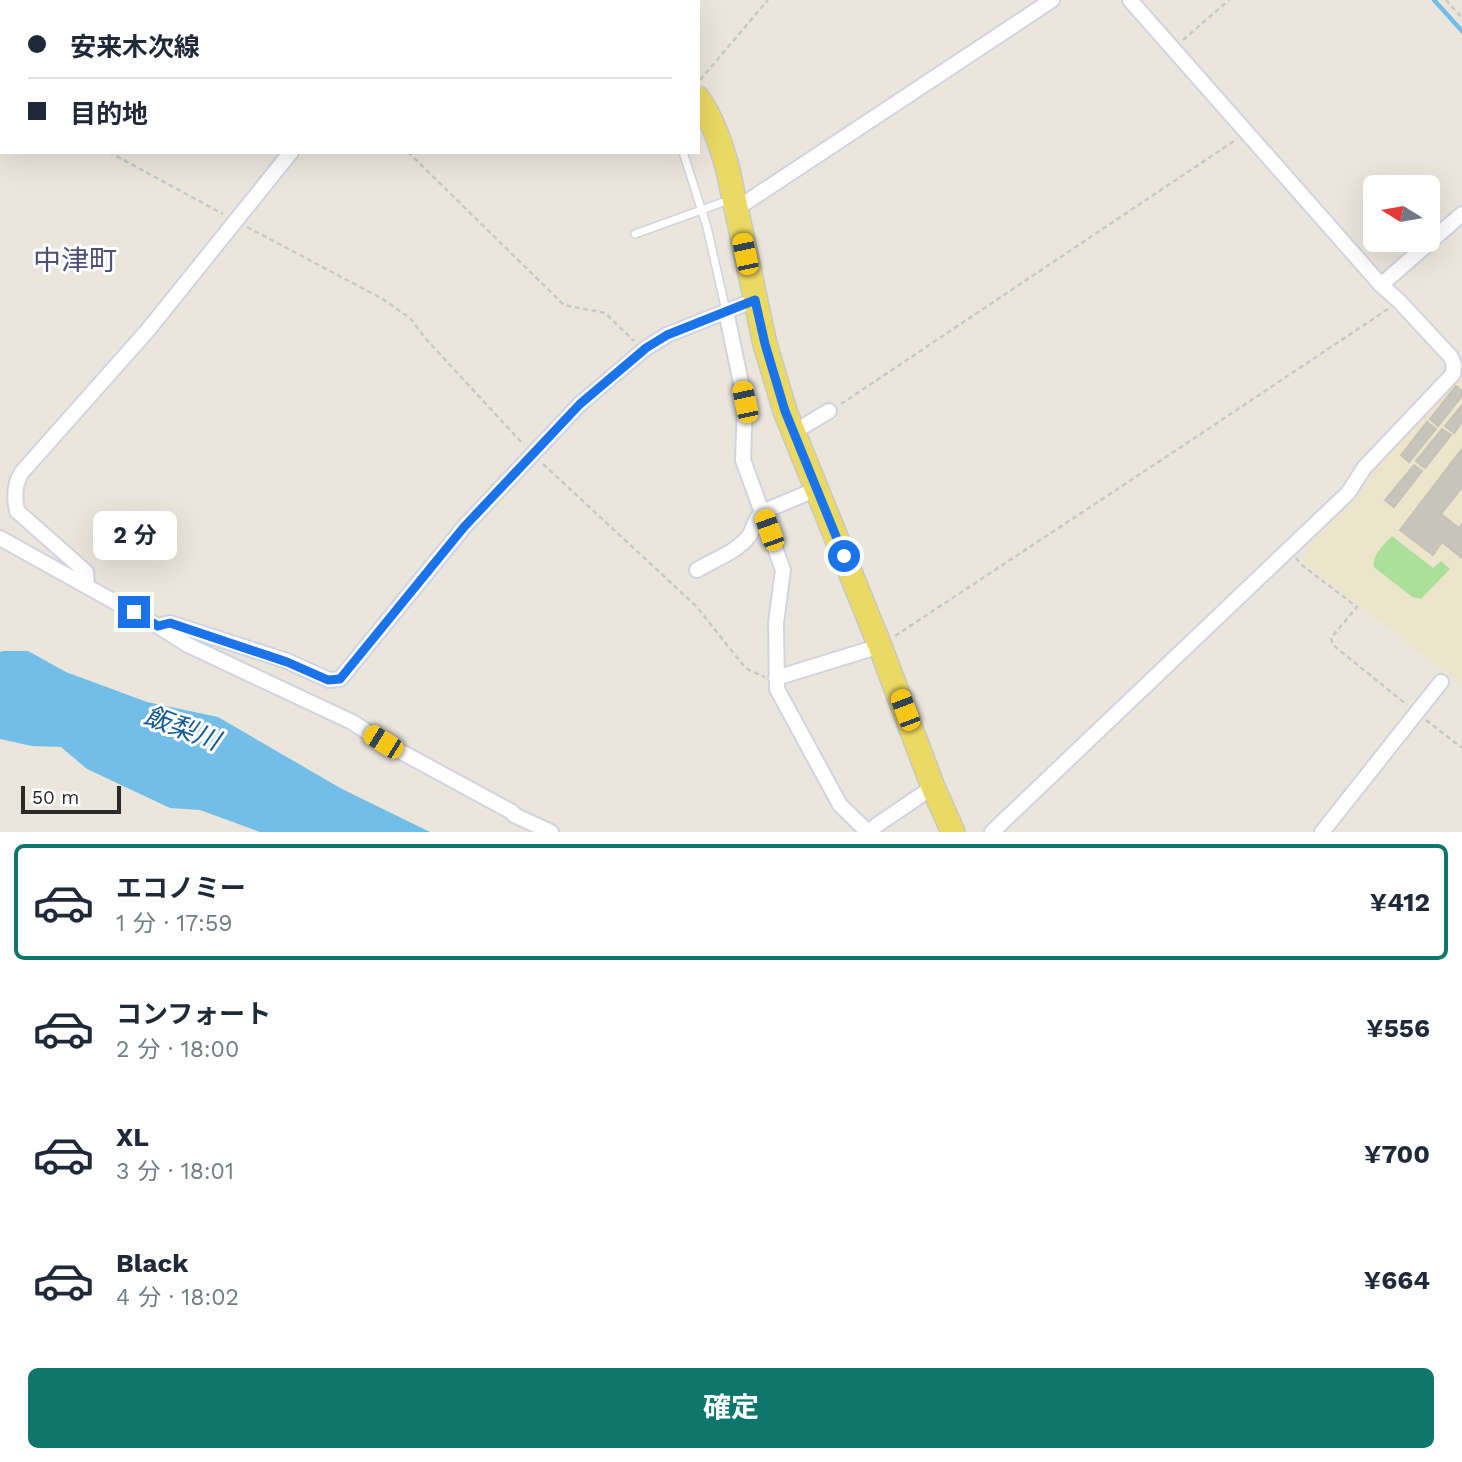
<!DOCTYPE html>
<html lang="ja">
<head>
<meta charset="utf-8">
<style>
  :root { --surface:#fff; --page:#f2f2f3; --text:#1f2937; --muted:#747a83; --line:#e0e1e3; --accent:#0f766e }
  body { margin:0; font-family:"Work Sans","Noto Sans JP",sans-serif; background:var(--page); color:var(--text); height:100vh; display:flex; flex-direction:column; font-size:26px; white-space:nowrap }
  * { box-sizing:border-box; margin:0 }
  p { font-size:23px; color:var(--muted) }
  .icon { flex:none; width:38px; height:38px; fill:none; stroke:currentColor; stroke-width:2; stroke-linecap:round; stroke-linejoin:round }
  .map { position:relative; height:832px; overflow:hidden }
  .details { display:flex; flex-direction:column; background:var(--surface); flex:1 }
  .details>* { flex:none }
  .banner { position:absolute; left:0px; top:0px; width:700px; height:154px; box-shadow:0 7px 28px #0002; display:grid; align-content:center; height:154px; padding:0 28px; background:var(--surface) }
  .needle { width:46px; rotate:281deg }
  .controls { position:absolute; left:1363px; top:175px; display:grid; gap:14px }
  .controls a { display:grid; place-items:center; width:77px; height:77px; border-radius:10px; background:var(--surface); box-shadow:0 7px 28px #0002; font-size:35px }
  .scale { position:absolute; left:21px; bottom:18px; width:100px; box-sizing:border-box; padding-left:7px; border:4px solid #2a2a2a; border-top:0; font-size:19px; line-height:24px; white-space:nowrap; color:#2a2a2a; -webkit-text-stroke:5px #fff; paint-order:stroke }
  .end { position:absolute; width:32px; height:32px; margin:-16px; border:9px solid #1a73e8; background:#fff; box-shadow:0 0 0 4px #fff }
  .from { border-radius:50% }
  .bubble { position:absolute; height:49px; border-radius:10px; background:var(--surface); box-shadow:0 7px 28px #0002; font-size:23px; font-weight:700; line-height:49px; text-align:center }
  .car { position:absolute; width:21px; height:42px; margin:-21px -10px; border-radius:9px; box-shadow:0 0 5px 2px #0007; background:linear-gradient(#f5c518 24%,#345 0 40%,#f5c518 0 76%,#345 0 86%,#f5c518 0) }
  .banner b { display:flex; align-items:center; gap:24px; height:66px; font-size:26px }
  .banner b+b { border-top:2px solid var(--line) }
  .banner i { width:18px; height:18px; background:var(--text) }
  ul { padding:12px 0 0; list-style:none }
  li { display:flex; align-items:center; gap:21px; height:116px; margin:0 14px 10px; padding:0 14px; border:4px solid transparent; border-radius:10px }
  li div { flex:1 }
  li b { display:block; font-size:26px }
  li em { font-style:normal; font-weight:700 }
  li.on { border-color:var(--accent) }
  li>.icon { width:63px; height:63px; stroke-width:1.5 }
  .action { display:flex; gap:14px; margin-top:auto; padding:14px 28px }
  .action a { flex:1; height:80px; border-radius:10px; background:var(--accent); color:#fff; font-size:28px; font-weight:700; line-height:80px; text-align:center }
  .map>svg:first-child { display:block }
  .education { fill:#ece5cc }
  .green { fill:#abe09b }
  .water { fill:#73bee9 }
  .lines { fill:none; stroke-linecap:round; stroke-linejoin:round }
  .stream { stroke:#73bee9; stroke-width:4.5 }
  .building { fill:#c7c4bb; stroke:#c6c2b6; stroke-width:2 }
  .lane-casing { stroke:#d1d3e2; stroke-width:10 }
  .street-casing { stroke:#d1d3e2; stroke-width:18 }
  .primary-casing { stroke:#c8c8c8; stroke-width:26 }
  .path { stroke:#c8c8c8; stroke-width:2.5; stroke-dasharray:5 3.5; stroke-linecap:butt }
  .lane { stroke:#fff; stroke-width:7 }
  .street { stroke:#fff; stroke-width:14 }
  .primary { stroke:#ead962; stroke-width:23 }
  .route { stroke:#1a73e8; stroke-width:9 }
  .labels { text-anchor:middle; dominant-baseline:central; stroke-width:6; stroke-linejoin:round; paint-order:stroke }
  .water-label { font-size:26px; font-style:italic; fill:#135b94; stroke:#fff }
  .quarter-label { font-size:28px; fill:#4c4f78; stroke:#fff }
</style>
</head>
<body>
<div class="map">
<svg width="1462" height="832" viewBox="0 0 1462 832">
  <rect width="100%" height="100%" fill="#ebe6dc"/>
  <path class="education" d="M 1462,369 L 1462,684 L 1302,561 L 1309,539 L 1359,494 L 1366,471 Z"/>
  <path class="green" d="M 1392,536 L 1433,568 L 1441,561 L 1450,569 L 1421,599 L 1412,597 L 1374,567 C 1372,554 1384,545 1392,536 Z"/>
  <path class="water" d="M 3,651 L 28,651 L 66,672 L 147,702 L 218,717 L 342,789 L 430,832 L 260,832 L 200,810 L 170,808 L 87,769 L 61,747 L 32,746 L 0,739 L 0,652 Z"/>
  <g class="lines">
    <path class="stream" d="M 1434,0 L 1462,31"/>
  </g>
  <path class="building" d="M 1456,386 L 1462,391 L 1462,396 L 1438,426 L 1430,419 Z
    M 1462,405 L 1462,422 L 1454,433 L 1445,426 Z
    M 1427,422 L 1436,429 L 1409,462 L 1401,455 Z
    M 1442,429 L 1451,435 L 1425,468 L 1416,461 Z
    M 1462,449 L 1462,487 L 1441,514 L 1459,528 L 1462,524 L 1462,558 L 1442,542 L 1433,555 L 1400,530 Z
    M 1414,465 L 1422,471 L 1394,507 L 1385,500 Z"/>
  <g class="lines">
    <defs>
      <path id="lane" d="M 683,152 L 707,227 L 726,311
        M 635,234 L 729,200"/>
      <path id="street" d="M 418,2 L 419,0
        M 736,209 L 1052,0
        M 1381,285 L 1462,214
        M 726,311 L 745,402 L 743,460 L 783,570 L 776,623 L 777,689 L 840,805 L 868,832
        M 794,432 L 829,411
        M 0,538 L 158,626 L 188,645 L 352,722 L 383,742 L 512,812 L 514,815 L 551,832
        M 697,570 C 713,560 737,552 749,536 C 755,527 753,521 762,512 L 817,489
        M 87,586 L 86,572 L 17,511 C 14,497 14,484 22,472 L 148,330 L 291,152
        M 158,626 L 170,623 L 287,661 L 329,680 L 340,679 L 464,527 L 580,404 L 646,348 L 667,335 L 755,300
        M 776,678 L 880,646
        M 870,832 L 877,825 L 933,787
        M 992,832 L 1348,493 L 1364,468 L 1453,374 L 1454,365 L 1451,357 L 1399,301 L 1381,285 L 1130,0
        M 1322,832 L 1441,682"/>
      <path id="primary" d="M 602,0 L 604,2
        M 698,98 C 713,120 721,144 728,170 L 765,344 L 785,411 L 880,646 L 933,787 L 953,832"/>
    </defs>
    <use href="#lane" class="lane-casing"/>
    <use href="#street" class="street-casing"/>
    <use href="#primary" class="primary-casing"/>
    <path class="path" d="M 1446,0 L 1462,18
      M 121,2 L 123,0
      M 1183,40 L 1229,0
      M 700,80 L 768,0
      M 0,93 L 2,94
      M 109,152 L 223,214
      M 408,152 L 564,305 L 605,313 L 634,341
      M 247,227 L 381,298 L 410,318 L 426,339 L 524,445
      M 841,404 L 1237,139
      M 543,464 L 696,606 L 743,665 L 749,670 L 765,677
      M 1296,558 L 1303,566 L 1357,607 L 1331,638 L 1333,645 L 1407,705
      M 895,636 L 1181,447 L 1388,309
      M 1426,720 L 1462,748"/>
    <use href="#lane" class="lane"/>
    <use href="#street" class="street"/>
    <use href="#primary" class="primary"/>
  </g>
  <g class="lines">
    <path class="route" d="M 134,612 L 158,626 L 170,623 L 287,662 L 328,680 L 340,679 L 464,527 L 580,404 L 646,348 L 667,335 L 755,300 L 765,344 L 785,411 L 844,556"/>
  </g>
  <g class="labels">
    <g class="water-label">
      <text transform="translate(182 728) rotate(21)">飯梨川</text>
    </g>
    <g class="quarter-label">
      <text x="75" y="260">中津町</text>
    </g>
  </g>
</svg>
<div class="controls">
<a><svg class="needle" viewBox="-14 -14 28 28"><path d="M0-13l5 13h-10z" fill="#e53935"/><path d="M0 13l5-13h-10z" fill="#747a83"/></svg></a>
</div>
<div class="scale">50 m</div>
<i class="end from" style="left:844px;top:556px"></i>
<i class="end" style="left:134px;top:612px"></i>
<div class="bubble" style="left:93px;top:511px;width:84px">2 分</div>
<i class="car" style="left:745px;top:254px;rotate:348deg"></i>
<i class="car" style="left:745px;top:402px;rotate:348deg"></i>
<i class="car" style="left:769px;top:530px;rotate:340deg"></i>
<i class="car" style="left:905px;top:710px;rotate:339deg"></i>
<i class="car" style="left:383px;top:742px;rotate:302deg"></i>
<div class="banner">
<b><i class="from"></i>安来木次線</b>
<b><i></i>目的地</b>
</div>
</div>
<section class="details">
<ul>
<li class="on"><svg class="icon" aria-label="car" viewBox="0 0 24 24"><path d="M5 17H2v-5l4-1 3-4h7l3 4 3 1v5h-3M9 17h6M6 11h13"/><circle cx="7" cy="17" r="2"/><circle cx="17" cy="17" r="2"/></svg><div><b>エコノミー</b><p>1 分 · 17:59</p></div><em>¥412</em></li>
<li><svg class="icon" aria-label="car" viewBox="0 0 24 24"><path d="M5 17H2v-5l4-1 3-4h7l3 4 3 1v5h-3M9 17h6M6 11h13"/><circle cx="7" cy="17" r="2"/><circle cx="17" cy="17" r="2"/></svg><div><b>コンフォート</b><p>2 分 · 18:00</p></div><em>¥556</em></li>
<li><svg class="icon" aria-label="car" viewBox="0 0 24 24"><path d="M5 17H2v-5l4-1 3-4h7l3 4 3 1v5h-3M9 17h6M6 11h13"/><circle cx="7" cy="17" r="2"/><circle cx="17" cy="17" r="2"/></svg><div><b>XL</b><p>3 分 · 18:01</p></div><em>¥700</em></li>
<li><svg class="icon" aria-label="car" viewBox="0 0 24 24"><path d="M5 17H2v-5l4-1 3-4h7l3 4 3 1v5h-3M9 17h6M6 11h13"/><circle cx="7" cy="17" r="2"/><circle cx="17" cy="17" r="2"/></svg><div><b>Black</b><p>4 分 · 18:02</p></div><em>¥664</em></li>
</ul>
<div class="action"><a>確定</a></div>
</section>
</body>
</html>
